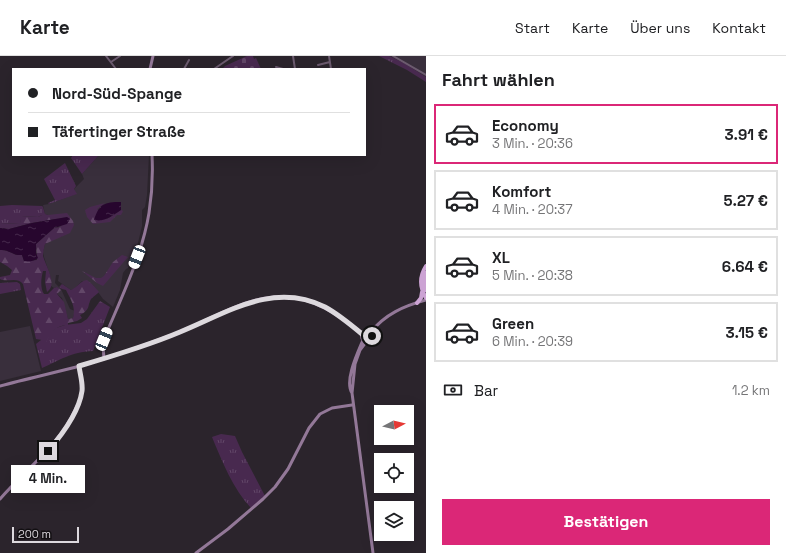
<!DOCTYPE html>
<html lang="de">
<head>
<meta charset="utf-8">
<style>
  :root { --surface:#fff; --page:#f2f2f2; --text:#202124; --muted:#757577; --line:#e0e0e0; --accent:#db2777 }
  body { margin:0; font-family:"Space Grotesk",sans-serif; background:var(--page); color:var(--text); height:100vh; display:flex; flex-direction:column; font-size:15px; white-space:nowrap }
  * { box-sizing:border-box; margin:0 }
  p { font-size:13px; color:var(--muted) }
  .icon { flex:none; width:22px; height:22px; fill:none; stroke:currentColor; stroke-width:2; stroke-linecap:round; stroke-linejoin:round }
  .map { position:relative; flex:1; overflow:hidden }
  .panel { display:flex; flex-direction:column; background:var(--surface); width:360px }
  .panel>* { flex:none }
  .top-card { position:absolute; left:12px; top:12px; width:354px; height:88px; border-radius:0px; box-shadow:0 4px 16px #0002; display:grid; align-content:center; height:88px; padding:0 16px; background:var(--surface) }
  .needle { width:26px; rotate:83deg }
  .controls { position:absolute; left:374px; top:349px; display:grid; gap:8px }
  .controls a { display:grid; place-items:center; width:40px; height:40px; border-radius:0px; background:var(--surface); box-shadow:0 4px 16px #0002; font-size:20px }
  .scale { position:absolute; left:12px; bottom:10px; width:67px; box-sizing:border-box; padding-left:4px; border:2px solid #ddd9de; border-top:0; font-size:11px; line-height:14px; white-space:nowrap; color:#ddd9de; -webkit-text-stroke:3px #120f12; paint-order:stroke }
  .end { position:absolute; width:18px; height:18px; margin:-9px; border:5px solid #ddd9de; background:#111; box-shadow:0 0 0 2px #111 }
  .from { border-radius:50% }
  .bubble { position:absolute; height:28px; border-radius:0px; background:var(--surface); box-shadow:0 4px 16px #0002; font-size:13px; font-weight:600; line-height:28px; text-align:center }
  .car { position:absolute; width:12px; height:24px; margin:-12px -6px; border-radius:5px; box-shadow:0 0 3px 1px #0007; background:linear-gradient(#fff 24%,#345 0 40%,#fff 0 76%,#345 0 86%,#fff 0) }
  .top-card b { display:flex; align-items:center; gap:14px; height:38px; font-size:15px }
  .top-card b+b { border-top:1px solid var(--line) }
  .top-card i { width:10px; height:10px; background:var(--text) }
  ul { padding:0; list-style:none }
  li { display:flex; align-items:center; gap:12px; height:60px; margin:0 8px 6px; padding:0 8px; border:2px solid var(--line); border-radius:0px }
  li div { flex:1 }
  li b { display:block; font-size:15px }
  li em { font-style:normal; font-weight:600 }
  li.current { border-color:var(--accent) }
  li>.icon { width:36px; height:36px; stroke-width:1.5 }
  h2 { padding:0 16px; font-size:18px; line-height:48px }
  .pay { display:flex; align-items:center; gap:10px; height:44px; padding:0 16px; font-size:15px }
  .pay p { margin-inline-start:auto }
  .cta { display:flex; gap:8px; margin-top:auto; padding:8px 16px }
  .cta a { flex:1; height:46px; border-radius:0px; background:var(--accent); color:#fff; font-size:16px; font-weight:600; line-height:46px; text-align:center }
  header { display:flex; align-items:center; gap:24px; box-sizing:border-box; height:56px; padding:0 20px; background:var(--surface); border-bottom:1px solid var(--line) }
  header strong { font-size:19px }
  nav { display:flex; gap:22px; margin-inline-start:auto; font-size:14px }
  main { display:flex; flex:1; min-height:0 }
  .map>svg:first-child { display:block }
  .built { fill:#392f3c }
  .grass { fill:url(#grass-tufts) }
  .forest { fill:url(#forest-firs) }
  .cemetery { fill:url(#cemetery-stones) }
  .water { fill:url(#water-ripples) }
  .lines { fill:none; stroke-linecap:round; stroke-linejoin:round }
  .street { stroke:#6c5b6f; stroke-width:2 }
  .secondary { stroke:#937898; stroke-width:3 }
  .highway { stroke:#cca3d4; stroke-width:4 }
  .route { stroke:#ddd9de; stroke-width:5 }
</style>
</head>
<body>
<header>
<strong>Karte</strong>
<nav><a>Start</a><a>Karte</a><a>Über uns</a><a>Kontakt</a></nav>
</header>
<main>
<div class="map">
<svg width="426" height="497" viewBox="0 0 426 497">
  <defs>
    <pattern id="grass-tufts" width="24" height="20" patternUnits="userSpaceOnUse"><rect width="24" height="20" fill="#48294f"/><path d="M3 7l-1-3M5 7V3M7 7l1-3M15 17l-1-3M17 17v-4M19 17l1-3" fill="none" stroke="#624768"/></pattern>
    <pattern id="forest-firs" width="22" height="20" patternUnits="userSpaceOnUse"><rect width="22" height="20" fill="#48294f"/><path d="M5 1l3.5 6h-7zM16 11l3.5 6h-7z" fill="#624768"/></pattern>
    <pattern id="cemetery-stones" width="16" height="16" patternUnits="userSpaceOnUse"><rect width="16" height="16" fill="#48294f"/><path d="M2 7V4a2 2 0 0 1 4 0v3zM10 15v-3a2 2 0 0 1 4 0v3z" fill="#624768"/></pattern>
    <pattern id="water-ripples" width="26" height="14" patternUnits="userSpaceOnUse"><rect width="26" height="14" fill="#27062e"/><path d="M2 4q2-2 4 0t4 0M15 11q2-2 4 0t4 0" fill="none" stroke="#462a4c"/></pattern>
  </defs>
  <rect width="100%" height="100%" fill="#2b242c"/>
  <path class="built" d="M 389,0 L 426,0 L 426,21 L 404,7 Z
    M 99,99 L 149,99 L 147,139 L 145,151 L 142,154 L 142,170 L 137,191 L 128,212 L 126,213 L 123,217 L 120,234 L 113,251 L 103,243 L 93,229 L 82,225 L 74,233 L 71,234 L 58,225 L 59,219 L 56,219 L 55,227 L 61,233 L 70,253 L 75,255 L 73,262 L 68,263 L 62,242 L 57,238 L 60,234 L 57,231 L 54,232 L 51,230 L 51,222 L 44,201 L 43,196 L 45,188 L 60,180 L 62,181 L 55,159 L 48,159 L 45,158 L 43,149 L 49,148 L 76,138 L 74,133 L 84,123 L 82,118 Z
    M 30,270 L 41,315 L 0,325 L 0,276 Z"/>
  <path class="grass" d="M 379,0 L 389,0 L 404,7 L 426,21 L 426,26 L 407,14 Z
    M 73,99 L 99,99 L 82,118 L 71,102 Z
    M 65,107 L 76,130 L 74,133 L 77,138 L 49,148 L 48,147 L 55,144 L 44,123 Z
    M 12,149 L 42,150 L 42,159 L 38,161 L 22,160 L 20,167 L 0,168 L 0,150 Z
    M 17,226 L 20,228 L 21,234 L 0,238 L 0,227 Z
    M 100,245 L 110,251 L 93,295 C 70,296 61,304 42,312 L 36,288 L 56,272 L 65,269 L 81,267 L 87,263 Z
    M 221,378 L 235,380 L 242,396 L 265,440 L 251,452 C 233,433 222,405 212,381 Z"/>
  <path class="forest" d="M 105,147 L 97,153 L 107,163 L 121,154 L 123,155 L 121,159 L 117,159 L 110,166 L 93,168 L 87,161 L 85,154 L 90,151 Z
    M 42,150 L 43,151 L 45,158 L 48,159 L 67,157 L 73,165 L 74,169 L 70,177 L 45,188 C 44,192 43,196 43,200 C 46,211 58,228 47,236 L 45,226 L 46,215 L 43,215 C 41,222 40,232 44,238 L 48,238 L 54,232 L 57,231 L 61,234 L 57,238 L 64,246 L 68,263 L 73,262 C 76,251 71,244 66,234 L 62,233 L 59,231 L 62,228 L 71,234 C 78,231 80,225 87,224 L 93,229 L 99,236 C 97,238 93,241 91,243 C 87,250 91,253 80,259 L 82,262 L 77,265 L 68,267 L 68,269 C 57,269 50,276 46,286 L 43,286 L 42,284 L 36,283 L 23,228 C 17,220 7,227 0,223 L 0,221 L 10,219 L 12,214 L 7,210 L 0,206 L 0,194 C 9,193 13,200 22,199 L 24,205 L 37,204 L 36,188 L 54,172 L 60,171 L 68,162 L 67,161 L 32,167 L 9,173 L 0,172 L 0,168 L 20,167 L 21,160 L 38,161 L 42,159 Z
    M 122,199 L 128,201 L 103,230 L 97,227 L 82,215 L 96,222 L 101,222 L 104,220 L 113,206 Z"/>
  <path class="cemetery" d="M 247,0 L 253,0 L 254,3 L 256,2 L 261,13 L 222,13 L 225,10 Z"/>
  <path class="water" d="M 121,146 L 121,154 C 112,160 105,166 94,164 C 99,148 104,146 121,146 Z
    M 67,161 L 70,163 L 67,168 L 54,172 L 36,188 L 36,197 L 38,202 C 35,205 29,206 24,205 L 22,199 C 13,200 9,193 0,194 L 0,172 L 9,173 L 32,167 Z"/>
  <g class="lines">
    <path class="street" d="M 106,0 L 116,13
      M 293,0 L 295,13
      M 329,0 L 331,13
      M 393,0 L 426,19
      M 111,6 L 120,0
      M 318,9 L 330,6
      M 276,11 L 283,13
      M 184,13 L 189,4
      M 214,13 L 233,0"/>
    <path class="secondary" d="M 150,13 L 153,0
      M361.5 280a5.5 5.5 0 1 1 11 0a5.5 5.5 0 1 1-11 0Z
      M 370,277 C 385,258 404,250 426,244
      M 366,286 L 360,294 L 355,308 L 352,337 L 373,497
      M 104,303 L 103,290 L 104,283 C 121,242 142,200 149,157 C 152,138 153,118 152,99
      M 0,330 C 26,323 53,317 80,310 C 110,301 140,291 169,280 C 207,267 245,238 287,241 C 317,243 339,260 362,277
      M 352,337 C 344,325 358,296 363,284
      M 0,443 C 26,413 59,390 76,352 C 79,347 82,340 82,334 C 83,326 80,318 79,310
      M 196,497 L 228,473 L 263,443 L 275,431 L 288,413 L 309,372 L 320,358 L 332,352 L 352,349"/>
    <path class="highway" d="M 426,210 C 419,221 420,232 426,242
      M 426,217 L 425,226 L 426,234
      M 417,247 L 421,242 L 422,236"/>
  </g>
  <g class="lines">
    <path class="route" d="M 48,395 C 61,380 79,356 82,335 C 83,327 80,318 79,310 C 113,300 147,290 180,276 C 227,257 273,225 325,251 C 338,258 350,268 362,278 L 368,275 L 372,280"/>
  </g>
</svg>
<div class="controls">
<a><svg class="needle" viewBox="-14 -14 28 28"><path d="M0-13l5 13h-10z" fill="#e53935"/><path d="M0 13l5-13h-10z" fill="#757577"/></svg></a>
<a><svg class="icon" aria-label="locate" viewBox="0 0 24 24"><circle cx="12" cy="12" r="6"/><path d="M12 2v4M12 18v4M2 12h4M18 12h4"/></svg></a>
<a><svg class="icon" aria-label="layers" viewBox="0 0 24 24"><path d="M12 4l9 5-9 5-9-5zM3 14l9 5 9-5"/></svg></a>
</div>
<div class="scale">200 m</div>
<i class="end from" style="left:372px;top:280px"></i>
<i class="end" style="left:48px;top:395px"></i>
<div class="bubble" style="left:11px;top:409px;width:74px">4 Min.</div>
<i class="car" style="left:137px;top:201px;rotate:201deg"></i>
<i class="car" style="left:104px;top:283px;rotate:22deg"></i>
<div class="top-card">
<b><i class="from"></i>Nord-Süd-Spange</b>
<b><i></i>Täfertinger Straße</b>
</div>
</div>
<section class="panel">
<h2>Fahrt wählen</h2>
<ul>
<li class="current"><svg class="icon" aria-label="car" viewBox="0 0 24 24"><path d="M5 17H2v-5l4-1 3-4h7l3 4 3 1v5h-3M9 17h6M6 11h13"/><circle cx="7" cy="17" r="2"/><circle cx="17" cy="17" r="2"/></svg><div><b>Economy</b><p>3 Min. · 20:36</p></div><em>3.91 €</em></li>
<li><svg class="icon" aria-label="car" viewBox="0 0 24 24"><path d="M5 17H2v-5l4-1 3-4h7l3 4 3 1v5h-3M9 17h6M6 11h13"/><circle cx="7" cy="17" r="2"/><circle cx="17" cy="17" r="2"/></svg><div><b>Komfort</b><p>4 Min. · 20:37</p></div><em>5.27 €</em></li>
<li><svg class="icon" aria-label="car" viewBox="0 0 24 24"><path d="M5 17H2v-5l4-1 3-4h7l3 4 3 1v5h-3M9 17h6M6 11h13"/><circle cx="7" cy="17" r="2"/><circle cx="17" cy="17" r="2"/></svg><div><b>XL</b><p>5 Min. · 20:38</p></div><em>6.64 €</em></li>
<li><svg class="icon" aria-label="car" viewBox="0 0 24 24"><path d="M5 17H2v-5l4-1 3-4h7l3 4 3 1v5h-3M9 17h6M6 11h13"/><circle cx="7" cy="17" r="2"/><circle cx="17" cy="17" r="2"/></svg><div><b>Green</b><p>6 Min. · 20:39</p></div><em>3.15 €</em></li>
</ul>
<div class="pay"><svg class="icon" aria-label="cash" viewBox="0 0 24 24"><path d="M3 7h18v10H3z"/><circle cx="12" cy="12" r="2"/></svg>Bar<p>1.2 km</p></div>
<div class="cta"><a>Bestätigen</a></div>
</section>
</main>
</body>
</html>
